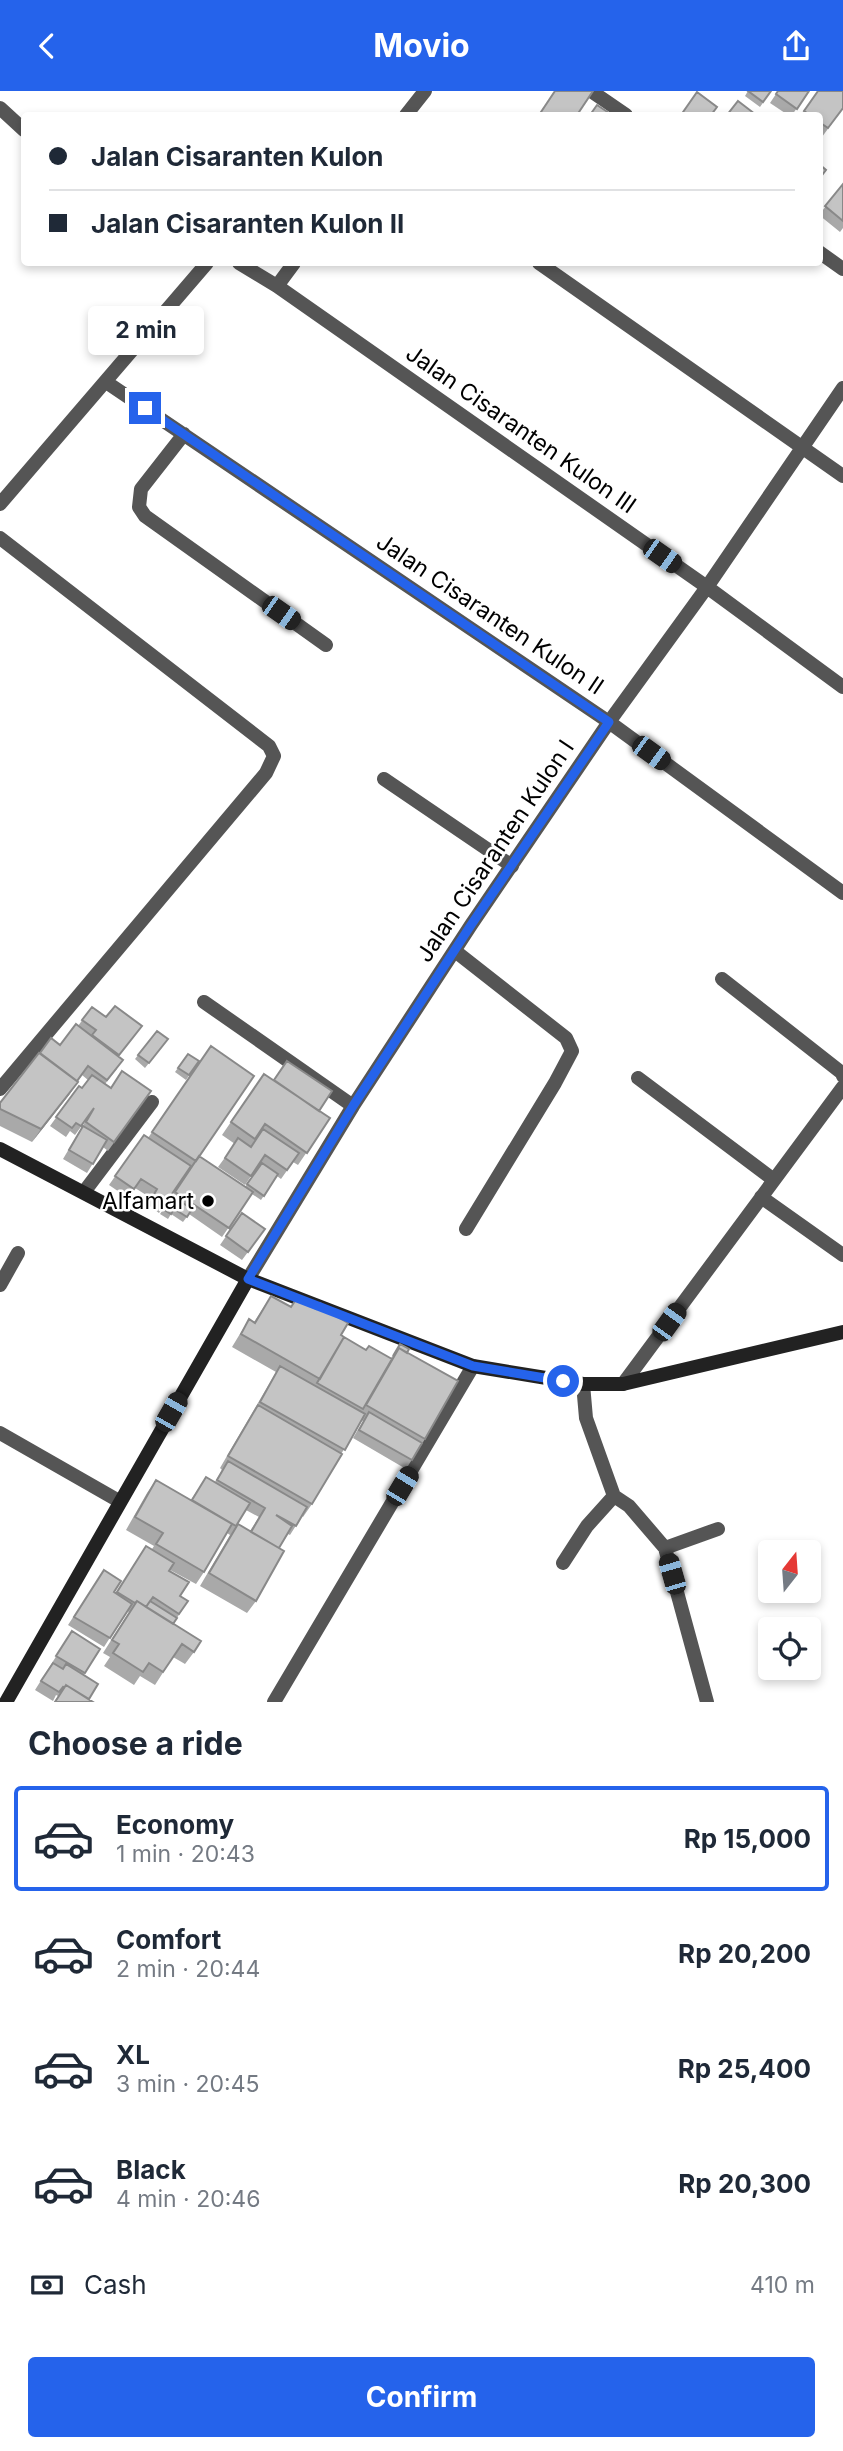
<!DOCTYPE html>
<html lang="en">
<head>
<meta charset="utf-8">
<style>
  :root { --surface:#fff; --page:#f2f2f3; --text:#1f2937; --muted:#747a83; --line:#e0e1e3; --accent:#2563eb }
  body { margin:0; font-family:Inter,sans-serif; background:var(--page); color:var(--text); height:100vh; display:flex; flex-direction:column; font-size:26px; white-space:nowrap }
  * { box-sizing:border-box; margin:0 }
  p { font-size:23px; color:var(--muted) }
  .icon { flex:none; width:38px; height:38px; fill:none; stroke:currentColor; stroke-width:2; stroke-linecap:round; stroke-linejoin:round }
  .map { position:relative; height:1611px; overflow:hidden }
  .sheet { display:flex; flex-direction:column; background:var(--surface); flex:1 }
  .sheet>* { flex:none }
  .hud { position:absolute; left:21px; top:21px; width:802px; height:154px; border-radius:7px; box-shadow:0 4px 10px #0003; display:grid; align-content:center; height:154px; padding:0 28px; background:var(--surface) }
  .needle { width:46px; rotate:17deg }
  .buttons { position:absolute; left:758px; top:1449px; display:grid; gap:14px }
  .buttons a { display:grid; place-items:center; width:63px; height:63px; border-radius:7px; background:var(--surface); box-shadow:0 4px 10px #0003; font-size:35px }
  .end { position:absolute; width:32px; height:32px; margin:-16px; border:9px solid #2563eb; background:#fff; box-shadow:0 0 0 4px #fff }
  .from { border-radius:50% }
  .bubble { position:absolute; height:49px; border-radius:7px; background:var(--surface); box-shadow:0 4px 10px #0003; font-size:23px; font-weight:700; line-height:49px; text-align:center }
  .car { position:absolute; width:21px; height:42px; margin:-21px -10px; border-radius:9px; box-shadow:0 0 5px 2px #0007; background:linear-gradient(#222 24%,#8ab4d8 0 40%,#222 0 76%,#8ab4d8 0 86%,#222 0) }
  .hud b { display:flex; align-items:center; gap:24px; height:66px; font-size:26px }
  .hud b+b { border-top:2px solid var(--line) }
  .hud i { width:18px; height:18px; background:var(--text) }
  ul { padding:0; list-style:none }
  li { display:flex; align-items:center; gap:21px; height:105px; margin:0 14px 10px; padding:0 14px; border:4px solid transparent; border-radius:7px }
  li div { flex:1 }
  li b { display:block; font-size:26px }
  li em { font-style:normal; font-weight:700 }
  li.on { border-color:var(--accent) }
  li>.icon { width:63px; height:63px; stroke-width:1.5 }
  h2 { padding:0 28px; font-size:32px; line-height:84px }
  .pay { display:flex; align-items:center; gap:18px; height:77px; padding:0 28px; font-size:26px }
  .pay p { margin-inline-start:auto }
  .primary-button { display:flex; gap:14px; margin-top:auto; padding:14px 28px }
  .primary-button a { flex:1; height:80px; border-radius:7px; background:var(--accent); color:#fff; font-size:28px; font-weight:700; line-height:80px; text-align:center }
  header { display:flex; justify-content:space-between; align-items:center; height:91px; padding:0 28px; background:var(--accent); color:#fff; font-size:32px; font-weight:700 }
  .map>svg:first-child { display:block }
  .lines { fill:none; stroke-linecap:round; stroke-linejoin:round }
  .lane { stroke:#555; stroke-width:14 }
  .street { stroke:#555; stroke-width:14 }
  .secondary { stroke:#222; stroke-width:14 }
  .wall { fill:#a9a9a9; fill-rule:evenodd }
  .shaded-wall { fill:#898989 }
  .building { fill:#c4c4c4; stroke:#898989; stroke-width:2 }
  .route { stroke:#2563eb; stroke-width:9 }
  .poi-dot { fill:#000; stroke:#fff; stroke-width:2.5 }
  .labels { text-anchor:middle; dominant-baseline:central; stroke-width:5; stroke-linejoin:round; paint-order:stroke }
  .street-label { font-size:23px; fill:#000; stroke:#fff }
  .poi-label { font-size:23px; fill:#000; stroke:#fff; text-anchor:end }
</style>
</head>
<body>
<header><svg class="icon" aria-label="back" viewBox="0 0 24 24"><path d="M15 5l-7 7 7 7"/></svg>Movio<svg class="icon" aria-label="share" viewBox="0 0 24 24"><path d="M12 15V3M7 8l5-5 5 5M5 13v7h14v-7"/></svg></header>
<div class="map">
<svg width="843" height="1611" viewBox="0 0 843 1611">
  <rect width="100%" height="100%" fill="#fff"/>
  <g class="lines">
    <path class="lane" d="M 384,688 L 512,775
      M 84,1101 L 152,1011"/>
    <path class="street" d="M 591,0 L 626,24
      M 0,17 L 24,39
      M 406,24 L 425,0
      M 819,161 L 843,178
      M 239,172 L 277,195 L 707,496 L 843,596
      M 539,172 L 843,385
      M 277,195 L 294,172
      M 106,291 L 609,631 L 843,802
      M 184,343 L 141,398 L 139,416 L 145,425 L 326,554
      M 0,413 L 207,172
      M 0,447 L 269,655 L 274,665 L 266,682 L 0,998
      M 455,860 L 566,947 L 572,960 L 555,992 L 466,1138
      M 722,888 L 842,982 L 843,985
      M 204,911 L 353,1015
      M 638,987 L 774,1089
      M 761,1106 L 843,1164
      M 248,1188 L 353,1015 L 471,834 L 609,631 L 707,496 L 843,297
      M 0,1194 L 18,1162
      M 583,1293 L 586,1327 L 614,1405 L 629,1415 L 665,1457 L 718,1438
      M 623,1293 L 843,996
      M 0,1342 L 119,1410
      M 665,1457 L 707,1611
      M 563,1472 L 587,1435 L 614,1405
      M 274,1611 L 473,1275"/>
    <path class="secondary" d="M 0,1058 L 248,1188 L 473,1275 L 583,1293 L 623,1293 L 843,1241
      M 6,1611 L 248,1188"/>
  </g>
  <path class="wall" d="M 748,0 L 771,0 L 760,16 L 745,5 Z
    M 778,0 L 809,0 L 792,24 L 788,24 L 770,12 Z
    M 818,0 L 843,17 L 822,46 L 819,44 L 819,24 L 801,24 Z
    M 843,93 L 843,137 L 840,141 L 819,124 Z
    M 92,916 L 106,926 L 135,944 L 118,966 L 117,978 L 105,993 L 111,997 L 151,1000 L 108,1060 L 103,1056 L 87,1082 L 63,1068 L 88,1026 L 75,1044 L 70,1040 L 66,1046 L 50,1035 L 79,995 L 82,997 L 88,989 L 82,984 L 69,1004 L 32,1051 L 0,1035 L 0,1012 L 40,962 L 60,954 L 78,935 Z
    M 157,940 L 168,948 L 145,977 L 135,968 Z
    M 211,955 L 196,1070 L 159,1122 L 147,1113 L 151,1107 L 135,1097 L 128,1107 L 109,1094 L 144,1044 L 148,1047 Z
    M 188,963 L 199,970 L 186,989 L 175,981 Z
    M 264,983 L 330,1027 L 298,1074 L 293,1071 L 281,1088 L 277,1085 L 261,1109 L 252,1103 L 222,1146 L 189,1123 L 183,1131 L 171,1123 L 168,1128 L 160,1123 L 199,1065 L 245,1096 L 260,1074 L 259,1073 L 245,1094 L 218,1076 L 235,1053 L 222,1044 Z
    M 242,1122 L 265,1138 L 242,1169 L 220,1154 Z
    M 271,1205 L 291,1216 L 297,1207 L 316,1218 L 334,1224 L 341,1244 L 366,1259 L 391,1267 L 400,1253 L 407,1262 L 425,1348 L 406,1378 L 353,1347 L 363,1330 L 361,1329 L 312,1413 L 303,1426 L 302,1425 L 290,1444 L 288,1443 L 279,1457 L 256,1510 L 247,1522 L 200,1495 L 230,1444 L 227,1442 L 204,1481 L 196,1493 L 170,1479 L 180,1505 L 188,1510 L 173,1533 L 194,1561 L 185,1573 L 173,1566 L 155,1594 L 140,1585 L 134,1594 L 104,1575 L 110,1566 L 103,1562 L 129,1521 L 127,1520 L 104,1556 L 68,1534 L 104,1479 L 114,1501 L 116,1502 L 140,1464 L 152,1458 L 154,1455 L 126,1439 L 147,1402 L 156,1389 L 191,1409 L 206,1386 L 215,1391 L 222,1379 L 220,1377 L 276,1281 L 232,1256 L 249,1228 L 254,1231 ZM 246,1419 L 259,1426 L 250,1440 L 237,1434 Z
    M 72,1540 L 100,1558 L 84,1584 L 89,1608 L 93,1611 L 54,1611 L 58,1605 L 56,1604 L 53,1610 L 35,1599 Z"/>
  <path class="shaded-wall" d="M 78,991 L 69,1004 L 32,1051 L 41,1038 Z"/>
  <path class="building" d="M 555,0 L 593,0 L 577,24 L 539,24 Z
    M 748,0 L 771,0 L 763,11 Z
    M 778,0 L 809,0 L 797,18 L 776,3 Z
    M 818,0 L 843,0 L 843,17 L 828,37 L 819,31 L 819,24 L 810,24 L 804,20 Z
    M 697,1 L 717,16 L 711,24 L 681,24 Z
    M 738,10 L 755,23 L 754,24 L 727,24 Z
    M 597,14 L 612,24 L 590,24 Z
    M 819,73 L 826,79 L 819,88 Z
    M 843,93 L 843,130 L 825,115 Z
    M 115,915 L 142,935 L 119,964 L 92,944 L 96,939 L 82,929 L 92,916 L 106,926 Z
    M 76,933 L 123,969 L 107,989 L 88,975 L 77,990 L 40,962 L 51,947 L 60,954 Z
    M 157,940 L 168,948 L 149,972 L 138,964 Z
    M 211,955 L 254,985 L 196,1070 L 152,1041 Z
    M 39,962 L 78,991 L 41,1038 L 0,1018 L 0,1012 Z
    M 188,963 L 199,970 L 189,984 L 178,977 Z
    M 287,970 L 332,1000 L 319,1020 L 274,989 Z
    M 122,980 L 151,1000 L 114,1051 L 86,1031 L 94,1017 L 81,1035 L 76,1032 L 72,1037 L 56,1026 L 79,995 L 82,997 L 92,984 L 111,997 Z
    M 264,983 L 330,1027 L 307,1062 L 265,1033 L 255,1048 L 231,1031 Z
    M 83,1035 L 107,1049 L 93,1073 L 69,1059 Z
    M 263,1038 L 299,1062 L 287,1079 L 265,1064 L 251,1085 L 225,1067 L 238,1047 L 251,1056 Z
    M 144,1044 L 191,1075 L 165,1113 L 153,1105 L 157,1098 L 141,1088 L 134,1098 L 115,1085 Z
    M 199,1065 L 253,1101 L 229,1137 L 175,1101 Z
    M 262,1072 L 278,1083 L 264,1105 L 247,1093 Z
    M 172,1105 L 192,1118 L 187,1126 L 174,1118 L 171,1123 L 163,1118 Z
    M 242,1122 L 265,1138 L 248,1161 L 226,1145 Z
    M 271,1205 L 291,1216 L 297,1207 L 316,1218 L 320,1212 L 336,1221 L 334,1224 L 348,1232 L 341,1244 L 344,1246 L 320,1288 L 241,1243 L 249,1228 L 255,1232 Z
    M 344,1246 L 366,1259 L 369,1255 L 392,1268 L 363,1318 L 317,1292 Z
    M 400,1253 L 409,1258 L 407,1262 L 399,1257 L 393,1265 Z
    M 399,1257 L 458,1290 L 425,1348 L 366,1314 Z
    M 280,1275 L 365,1323 L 345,1359 L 260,1311 Z
    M 258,1314 L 342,1363 L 312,1413 L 228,1365 Z
    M 369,1321 L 422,1352 L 412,1369 L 359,1339 Z
    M 228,1370 L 307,1416 L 296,1435 L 276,1424 L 292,1435 L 279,1457 L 251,1441 L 265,1417 L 217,1389 Z
    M 206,1386 L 250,1412 L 236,1435 L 192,1409 Z
    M 156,1389 L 232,1433 L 204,1481 L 156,1453 L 163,1442 L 135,1426 Z
    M 238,1433 L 284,1460 L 256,1510 L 209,1482 Z
    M 146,1455 L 174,1472 L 169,1480 L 189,1491 L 180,1505 L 188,1510 L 179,1523 L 153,1506 L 146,1516 L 137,1510 L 135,1512 L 117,1501 Z
    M 104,1479 L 121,1490 L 114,1501 L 132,1513 L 110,1547 L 74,1526 Z
    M 137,1510 L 201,1550 L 194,1561 L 182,1553 L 163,1581 L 149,1572 L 143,1581 L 113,1562 L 119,1553 L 112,1549 Z
    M 150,1510 L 177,1527 L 173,1533 L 146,1516 Z
    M 72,1540 L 100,1558 L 85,1582 L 56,1565 Z
    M 53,1572 L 63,1578 L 66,1573 L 98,1593 L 89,1608 L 66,1594 L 64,1597 L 63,1596 L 59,1601 L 41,1590 Z
    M 66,1594 L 93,1611 L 55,1611 Z"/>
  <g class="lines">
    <path class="route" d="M 145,317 L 609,631 L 471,834 L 353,1015 L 248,1188 L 473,1275 L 563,1290"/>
  </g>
  <circle class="poi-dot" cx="208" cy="1110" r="7"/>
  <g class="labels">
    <g class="street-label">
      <text transform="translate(521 338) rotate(35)">Jalan Cisaranten Kulon III</text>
      <text transform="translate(490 523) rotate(34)">Jalan Cisaranten Kulon II</text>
      <text transform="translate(495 760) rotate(-56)">Jalan Cisaranten Kulon I</text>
    </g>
    <g class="poi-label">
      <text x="194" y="1110">Alfamart</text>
    </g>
  </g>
</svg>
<div class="buttons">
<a><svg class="needle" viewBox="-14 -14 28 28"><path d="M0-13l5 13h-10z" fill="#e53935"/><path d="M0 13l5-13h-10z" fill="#747a83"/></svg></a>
<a><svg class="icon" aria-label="locate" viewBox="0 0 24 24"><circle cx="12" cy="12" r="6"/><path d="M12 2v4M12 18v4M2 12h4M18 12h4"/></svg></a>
</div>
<i class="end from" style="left:563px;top:1290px"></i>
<i class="end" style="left:145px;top:317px"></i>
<div class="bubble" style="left:88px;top:215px;width:116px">2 min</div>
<i class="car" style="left:662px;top:465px;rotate:125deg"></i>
<i class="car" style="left:281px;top:522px;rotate:125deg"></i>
<i class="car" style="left:651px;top:662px;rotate:126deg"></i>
<i class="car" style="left:669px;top:1231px;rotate:36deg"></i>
<i class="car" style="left:171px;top:1321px;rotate:30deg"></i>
<i class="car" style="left:402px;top:1395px;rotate:31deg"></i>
<i class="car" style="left:672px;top:1483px;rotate:344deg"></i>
<div class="hud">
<b><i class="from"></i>Jalan Cisaranten Kulon</b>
<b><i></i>Jalan Cisaranten Kulon II</b>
</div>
</div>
<section class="sheet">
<h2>Choose a ride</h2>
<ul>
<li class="on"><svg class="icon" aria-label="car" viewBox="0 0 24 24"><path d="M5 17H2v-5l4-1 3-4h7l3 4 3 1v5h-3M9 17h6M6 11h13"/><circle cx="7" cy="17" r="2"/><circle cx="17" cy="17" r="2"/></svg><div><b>Economy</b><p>1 min · 20:43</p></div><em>Rp 15,000</em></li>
<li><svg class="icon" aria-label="car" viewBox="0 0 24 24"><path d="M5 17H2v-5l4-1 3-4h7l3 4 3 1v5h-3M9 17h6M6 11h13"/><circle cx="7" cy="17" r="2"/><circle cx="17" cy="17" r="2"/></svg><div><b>Comfort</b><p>2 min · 20:44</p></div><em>Rp 20,200</em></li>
<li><svg class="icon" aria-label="car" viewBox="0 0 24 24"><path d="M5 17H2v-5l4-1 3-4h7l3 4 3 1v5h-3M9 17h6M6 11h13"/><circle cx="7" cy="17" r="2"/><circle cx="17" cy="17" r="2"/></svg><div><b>XL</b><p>3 min · 20:45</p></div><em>Rp 25,400</em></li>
<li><svg class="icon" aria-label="car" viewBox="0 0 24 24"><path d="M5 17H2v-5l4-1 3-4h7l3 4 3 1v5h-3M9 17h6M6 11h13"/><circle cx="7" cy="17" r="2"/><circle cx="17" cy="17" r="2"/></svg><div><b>Black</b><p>4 min · 20:46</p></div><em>Rp 20,300</em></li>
</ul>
<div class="pay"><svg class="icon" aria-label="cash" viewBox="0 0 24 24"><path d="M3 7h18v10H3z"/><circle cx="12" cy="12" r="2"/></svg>Cash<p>410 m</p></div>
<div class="primary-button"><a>Confirm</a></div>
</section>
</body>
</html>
